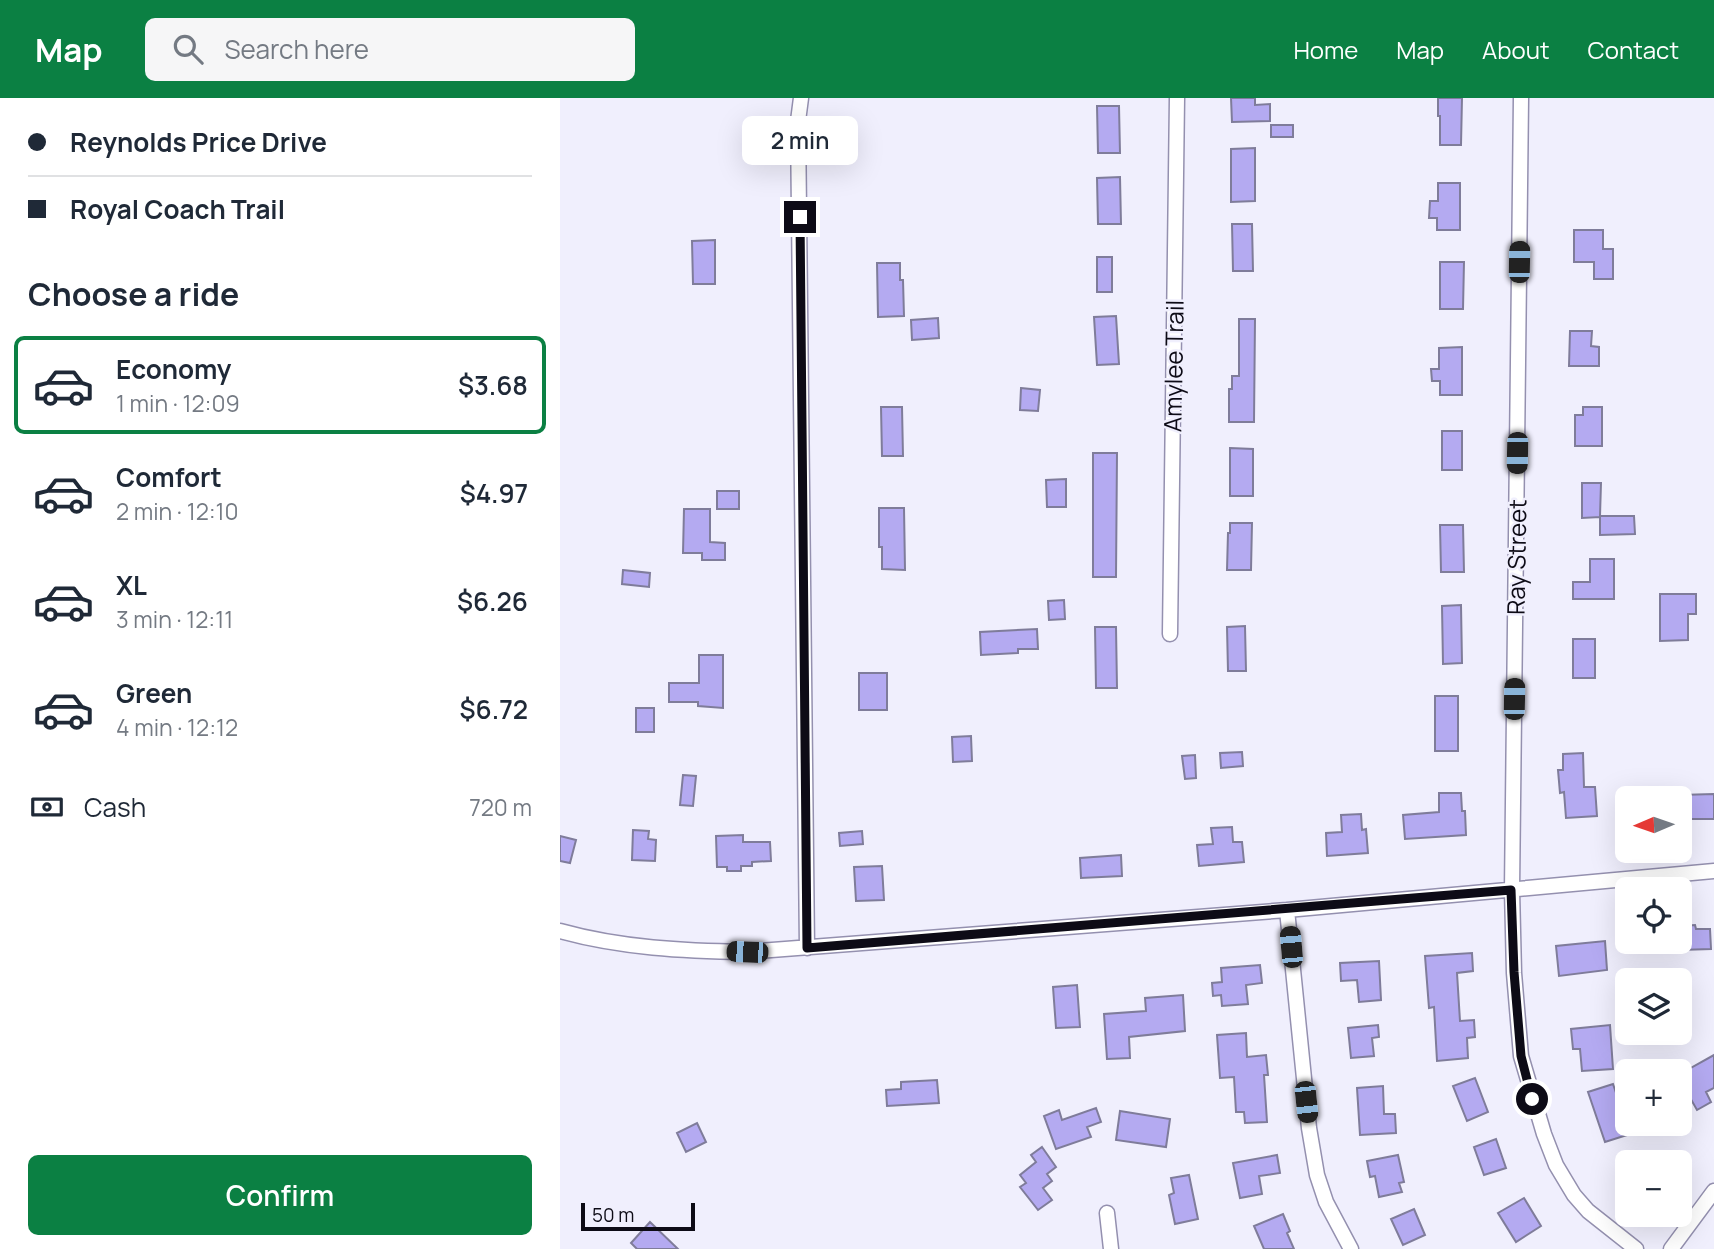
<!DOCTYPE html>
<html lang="en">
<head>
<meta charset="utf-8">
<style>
  :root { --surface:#fff; --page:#f6f6f7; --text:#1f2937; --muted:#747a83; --line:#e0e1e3; --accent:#0b8043 }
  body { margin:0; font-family:Manrope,sans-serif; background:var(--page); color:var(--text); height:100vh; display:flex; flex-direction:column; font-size:26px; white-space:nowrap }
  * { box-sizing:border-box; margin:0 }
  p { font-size:23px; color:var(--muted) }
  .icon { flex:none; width:38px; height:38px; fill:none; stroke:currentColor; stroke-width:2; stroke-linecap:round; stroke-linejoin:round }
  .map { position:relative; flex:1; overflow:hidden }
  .side { display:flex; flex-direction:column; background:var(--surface); width:560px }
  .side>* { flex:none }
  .guide { display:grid; align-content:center; height:154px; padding:0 28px; background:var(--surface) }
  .needle { width:46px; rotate:268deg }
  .tools { position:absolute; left:1055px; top:688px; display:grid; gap:14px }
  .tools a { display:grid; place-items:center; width:77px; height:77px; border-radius:10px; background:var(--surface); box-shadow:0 7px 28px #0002; font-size:35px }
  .scale { position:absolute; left:21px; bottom:18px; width:114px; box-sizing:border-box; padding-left:7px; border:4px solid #0d0b16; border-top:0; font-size:19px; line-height:24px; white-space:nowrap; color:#0d0b16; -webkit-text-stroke:5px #f0effd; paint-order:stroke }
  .end { position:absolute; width:32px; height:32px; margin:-16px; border:9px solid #0d0b16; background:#fff; box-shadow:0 0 0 4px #fff }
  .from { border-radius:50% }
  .bubble { position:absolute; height:49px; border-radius:10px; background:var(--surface); box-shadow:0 7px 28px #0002; font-size:23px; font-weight:600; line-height:49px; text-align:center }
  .car { position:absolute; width:21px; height:42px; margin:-21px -10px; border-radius:9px; box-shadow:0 0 5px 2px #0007; background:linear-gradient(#222 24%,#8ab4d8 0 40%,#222 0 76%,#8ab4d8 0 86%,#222 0) }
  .guide b { display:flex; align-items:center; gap:24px; height:66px; font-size:26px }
  .guide b+b { border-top:2px solid var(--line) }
  .guide i { width:18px; height:18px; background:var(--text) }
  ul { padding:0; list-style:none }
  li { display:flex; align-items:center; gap:21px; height:98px; margin:0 14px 10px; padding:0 14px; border:4px solid transparent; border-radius:10px }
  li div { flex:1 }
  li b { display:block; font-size:26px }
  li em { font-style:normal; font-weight:600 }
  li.on { border-color:var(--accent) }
  li>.icon { width:63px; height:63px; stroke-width:1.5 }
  h2 { padding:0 28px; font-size:32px; line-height:84px }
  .pay { display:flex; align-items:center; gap:18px; height:77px; padding:0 28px; font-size:26px }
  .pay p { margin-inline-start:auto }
  .cta { display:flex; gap:14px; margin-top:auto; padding:14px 28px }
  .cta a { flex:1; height:80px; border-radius:10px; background:var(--accent); color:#fff; font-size:28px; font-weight:600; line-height:80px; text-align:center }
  header { display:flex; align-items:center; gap:42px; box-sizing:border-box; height:98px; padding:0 35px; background:var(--accent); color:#fff }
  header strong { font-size:33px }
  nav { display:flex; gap:38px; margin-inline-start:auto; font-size:24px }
  .search { width:490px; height:63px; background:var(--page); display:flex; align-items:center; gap:18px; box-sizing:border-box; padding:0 24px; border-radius:10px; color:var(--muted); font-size:26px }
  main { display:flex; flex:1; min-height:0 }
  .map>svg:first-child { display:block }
  .building { fill:#b4aaf1; stroke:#7f7c9a; stroke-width:2 }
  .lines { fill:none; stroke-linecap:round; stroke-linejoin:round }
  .minor-casing { stroke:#9490af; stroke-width:17 }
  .minor { stroke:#fff; stroke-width:14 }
  .route { stroke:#0d0b16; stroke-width:9 }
  .labels { text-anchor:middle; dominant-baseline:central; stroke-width:5; stroke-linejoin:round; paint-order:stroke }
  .street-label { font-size:24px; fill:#0d0b16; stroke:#f0effd }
</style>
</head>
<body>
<header>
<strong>Map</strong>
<div class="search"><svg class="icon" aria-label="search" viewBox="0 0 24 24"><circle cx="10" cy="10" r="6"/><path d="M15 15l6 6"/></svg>Search here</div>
<nav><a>Home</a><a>Map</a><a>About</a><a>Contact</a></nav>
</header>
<main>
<section class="side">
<div class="guide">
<b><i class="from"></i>Reynolds Price Drive</b>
<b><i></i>Royal Coach Trail</b>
</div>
<h2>Choose a ride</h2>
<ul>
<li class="on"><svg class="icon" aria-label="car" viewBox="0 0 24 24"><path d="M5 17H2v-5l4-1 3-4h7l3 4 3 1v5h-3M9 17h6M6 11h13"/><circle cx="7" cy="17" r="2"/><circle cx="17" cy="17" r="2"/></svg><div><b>Economy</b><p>1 min · 12:09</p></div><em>$3.68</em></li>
<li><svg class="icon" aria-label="car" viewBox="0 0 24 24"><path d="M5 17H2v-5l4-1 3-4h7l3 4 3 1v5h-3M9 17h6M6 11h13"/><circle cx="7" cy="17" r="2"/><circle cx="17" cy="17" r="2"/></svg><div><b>Comfort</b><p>2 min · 12:10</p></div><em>$4.97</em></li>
<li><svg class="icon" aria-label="car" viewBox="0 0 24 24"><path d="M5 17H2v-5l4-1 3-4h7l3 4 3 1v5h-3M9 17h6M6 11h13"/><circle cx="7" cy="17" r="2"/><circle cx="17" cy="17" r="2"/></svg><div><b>XL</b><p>3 min · 12:11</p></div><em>$6.26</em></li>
<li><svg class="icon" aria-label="car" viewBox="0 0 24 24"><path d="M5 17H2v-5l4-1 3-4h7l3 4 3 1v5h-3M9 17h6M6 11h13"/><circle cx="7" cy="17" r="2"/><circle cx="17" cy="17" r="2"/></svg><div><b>Green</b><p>4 min · 12:12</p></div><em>$6.72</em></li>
</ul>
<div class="pay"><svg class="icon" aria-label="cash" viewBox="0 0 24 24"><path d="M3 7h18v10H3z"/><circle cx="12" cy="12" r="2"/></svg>Cash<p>720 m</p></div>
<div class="cta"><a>Confirm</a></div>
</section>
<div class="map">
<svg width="1154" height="1151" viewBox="0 0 1154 1151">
  <rect width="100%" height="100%" fill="#f0effd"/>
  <path class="building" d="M 671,0 L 695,0 L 695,7 L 710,6 L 710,23 L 672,24 Z
    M 878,0 L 902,0 L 901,47 L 880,47 L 880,18 L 878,18 Z
    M 537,8 L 559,8 L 560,55 L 538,55 Z
    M 711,27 L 733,27 L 733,39 L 711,39 Z
    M 695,50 L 695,103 L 671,104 L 671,51 Z
    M 560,79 L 561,126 L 538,126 L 537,80 Z
    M 878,85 L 900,85 L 900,132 L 877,132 L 877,120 L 869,120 L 870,103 L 878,103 Z
    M 672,126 L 692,126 L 693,173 L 673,173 Z
    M 1014,132 L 1043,132 L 1043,151 L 1053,151 L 1053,181 L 1034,181 L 1034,164 L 1014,164 Z
    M 155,142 L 155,186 L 133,186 L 132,143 Z
    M 537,159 L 552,159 L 552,194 L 537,194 Z
    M 880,164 L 904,164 L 903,211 L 880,211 Z
    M 317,165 L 340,165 L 340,182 L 343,182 L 344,218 L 318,219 Z
    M 556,218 L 559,266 L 537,267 L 534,219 Z
    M 378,220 L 379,240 L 352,242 L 351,222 Z
    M 679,221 L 695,221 L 694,324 L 669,324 L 669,291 L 672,291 L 672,278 L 679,278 Z
    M 1010,233 L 1032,233 L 1031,248 L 1039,249 L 1039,268 L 1009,268 Z
    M 902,249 L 902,297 L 880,297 L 880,283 L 872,283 L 871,271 L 879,271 L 879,250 Z
    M 461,290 L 480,292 L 478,313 L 460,312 Z
    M 321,309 L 342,309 L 343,358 L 322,358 Z
    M 1023,309 L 1042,309 L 1042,348 L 1015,348 L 1015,317 L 1023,317 Z
    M 882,333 L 902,333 L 902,372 L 882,372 Z
    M 670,350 L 693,351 L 693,398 L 670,398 Z
    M 533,355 L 557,355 L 556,479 L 533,479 Z
    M 506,381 L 506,409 L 487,409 L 486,382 Z
    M 1022,385 L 1041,385 L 1040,418 L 1074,418 L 1075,436 L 1040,437 L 1040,419 L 1022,420 Z
    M 157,393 L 179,393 L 179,411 L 157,411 Z
    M 319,410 L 344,410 L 345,472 L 322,471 L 322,449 L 319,449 Z
    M 124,411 L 150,411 L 150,444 L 165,445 L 165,462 L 142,462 L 142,455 L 123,455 Z
    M 670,425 L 692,425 L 691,472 L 667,472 L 668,435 L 670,435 Z
    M 880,427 L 903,427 L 904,474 L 881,474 Z
    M 1030,461 L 1054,461 L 1054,501 L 1013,501 L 1013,484 L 1030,484 Z
    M 63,472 L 90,475 L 89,489 L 62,486 Z
    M 1100,496 L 1136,496 L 1136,516 L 1128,516 L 1128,542 L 1100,543 Z
    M 504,502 L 505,521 L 489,522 L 488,503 Z
    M 901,507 L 902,565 L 883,566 L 882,508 Z
    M 685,528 L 686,573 L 668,573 L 667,529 Z
    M 535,529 L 556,529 L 557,590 L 536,590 Z
    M 477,531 L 478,551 L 458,551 L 458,555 L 421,557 L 420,534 Z
    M 1013,541 L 1035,541 L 1035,580 L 1013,580 Z
    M 139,557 L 163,557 L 163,610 L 138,608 L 138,604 L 109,604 L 109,585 L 139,585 Z
    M 299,575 L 327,575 L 327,612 L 299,612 Z
    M 875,598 L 898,598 L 898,653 L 875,653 Z
    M 76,610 L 94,610 L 94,634 L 76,634 Z
    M 411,638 L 412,663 L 393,664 L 392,639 Z
    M 682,654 L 683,668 L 661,670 L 660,655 Z
    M 1023,655 L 1024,689 L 1035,689 L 1037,718 L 1006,720 L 1004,694 L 1000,695 L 998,672 L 1003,672 L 1003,656 Z
    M 635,657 L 636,680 L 625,681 L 622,658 Z
    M 123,677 L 136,678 L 133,708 L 120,707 Z
    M 879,695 L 901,695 L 902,713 L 905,713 L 906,737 L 845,741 L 843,717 L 879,714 Z
    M 1154,696 L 1154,721 L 1124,721 L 1124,715 L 1120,715 L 1120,697 Z
    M 801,716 L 802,732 L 806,731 L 808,755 L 767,758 L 766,735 L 782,734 L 781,717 Z
    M 672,729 L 673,744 L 682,744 L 684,764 L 639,768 L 637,747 L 653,746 L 651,730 Z
    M 73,732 L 89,733 L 88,741 L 96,742 L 95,763 L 72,762 Z
    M 302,733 L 303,746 L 280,748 L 279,735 Z
    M 183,737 L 183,744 L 210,744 L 211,763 L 192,764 L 192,768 L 181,768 L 181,773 L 167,773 L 167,769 L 157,769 L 156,738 Z
    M 0,738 L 16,742 L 10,765 L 0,763 Z
    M 561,757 L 562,778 L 521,780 L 520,760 Z
    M 322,768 L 324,802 L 296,803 L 294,769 Z
    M 1135,827 L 1136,831 L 1150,831 L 1151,851 L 1120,852 L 1120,828 Z
    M 1045,843 L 1047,872 L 999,878 L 996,848 Z
    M 912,855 L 913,873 L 897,875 L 900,923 L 914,922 L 915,939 L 907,940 L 908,960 L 877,963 L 874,909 L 869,910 L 865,858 Z
    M 819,863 L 821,902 L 799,904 L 797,882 L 781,883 L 780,865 Z
    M 700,867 L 702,885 L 686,887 L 688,906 L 662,908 L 661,897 L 653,898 L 652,885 L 662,884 L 661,870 Z
    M 517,887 L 520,929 L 496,930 L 493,889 Z
    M 623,897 L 625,933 L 569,939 L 570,960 L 547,961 L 544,916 L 586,913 L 585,900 Z
    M 818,927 L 819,939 L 812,940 L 814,958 L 791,960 L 788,930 Z
    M 1050,927 L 1053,971 L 1022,973 L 1020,951 L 1013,951 L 1011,931 Z
    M 686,935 L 687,959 L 706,957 L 708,977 L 704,977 L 707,1024 L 685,1025 L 684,1014 L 676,1014 L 674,979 L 660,980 L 657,937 Z
    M 1154,957 L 1154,990 L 1146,994 L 1151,1004 L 1137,1012 L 1120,982 L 1120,976 Z
    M 915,980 L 928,1014 L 907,1023 L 893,988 Z
    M 377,982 L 379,1005 L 327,1008 L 326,992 L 341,991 L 341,984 Z
    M 1053,986 L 1070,1036 L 1045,1044 L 1028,994 Z
    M 823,988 L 824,1016 L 835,1016 L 836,1035 L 800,1037 L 797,990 Z
    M 536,1010 L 541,1024 L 527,1029 L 531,1039 L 496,1051 L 484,1018 L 499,1012 L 502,1022 Z
    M 560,1013 L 610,1021 L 606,1049 L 556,1042 Z
    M 137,1025 L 146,1044 L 126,1054 L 117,1035 Z
    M 936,1041 L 946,1070 L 924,1077 L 914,1049 Z
    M 482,1049 L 496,1069 L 487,1076 L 492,1083 L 483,1090 L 492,1102 L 478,1112 L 460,1089 L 466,1085 L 460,1077 L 476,1064 L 471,1057 Z
    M 717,1057 L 720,1075 L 699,1078 L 702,1096 L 680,1100 L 673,1065 Z
    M 838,1057 L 844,1084 L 839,1085 L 842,1094 L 819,1099 L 815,1078 L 810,1079 L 807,1063 Z
    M 629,1077 L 638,1121 L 615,1126 L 609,1097 L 614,1095 L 611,1080 Z
    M 964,1100 L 981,1128 L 956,1144 L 938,1115 Z
    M 854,1111 L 865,1137 L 843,1147 L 831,1121 Z
    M 723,1116 L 730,1133 L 727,1135 L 734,1151 L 704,1151 L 694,1128 Z
    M 90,1124 L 118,1151 L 77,1151 L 71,1145 Z"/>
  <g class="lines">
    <defs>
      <path id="minor" d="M 241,0 L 238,23 L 247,850
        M 961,0 L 952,792 L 954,875 L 961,958 L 984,1036 L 996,1067 L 1014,1097 L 1028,1113 L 1076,1151
        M 610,536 L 617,0
        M 727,812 L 749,1030 L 757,1077 L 766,1104 L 791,1151
        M 0,833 C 61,850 124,853 187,854 L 727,812 L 1154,773
        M 547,1115 L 551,1151
        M 1111,1151 L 1154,1093"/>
    </defs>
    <use href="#minor" class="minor-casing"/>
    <use href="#minor" class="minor"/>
  </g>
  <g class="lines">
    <path class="route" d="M 240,119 L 247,850 L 951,792 L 954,874 L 961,958 L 972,1001"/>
  </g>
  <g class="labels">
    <g class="street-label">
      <text transform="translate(613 268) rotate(-89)">Amylee Trail</text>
      <text transform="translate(956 459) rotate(-89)">Ray Street</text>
    </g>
  </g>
</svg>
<div class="tools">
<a><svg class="needle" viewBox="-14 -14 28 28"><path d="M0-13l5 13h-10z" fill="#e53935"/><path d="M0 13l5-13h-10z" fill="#747a83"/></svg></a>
<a><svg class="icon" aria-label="locate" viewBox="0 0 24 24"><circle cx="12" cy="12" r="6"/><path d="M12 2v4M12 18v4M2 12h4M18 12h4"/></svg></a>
<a><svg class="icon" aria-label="layers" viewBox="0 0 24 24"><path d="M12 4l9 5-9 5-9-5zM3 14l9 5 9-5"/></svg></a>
<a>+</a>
<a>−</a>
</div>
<div class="scale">50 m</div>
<i class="end from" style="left:972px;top:1001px"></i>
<i class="end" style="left:240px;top:119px"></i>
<div class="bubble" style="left:182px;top:18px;width:116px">2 min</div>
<i class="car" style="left:959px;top:164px;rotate:1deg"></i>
<i class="car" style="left:957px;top:355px;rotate:181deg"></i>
<i class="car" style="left:954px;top:601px;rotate:1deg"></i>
<i class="car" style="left:731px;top:849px;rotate:355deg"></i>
<i class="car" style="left:187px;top:854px;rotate:272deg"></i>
<i class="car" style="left:746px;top:1004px;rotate:174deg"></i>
</div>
</main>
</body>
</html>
